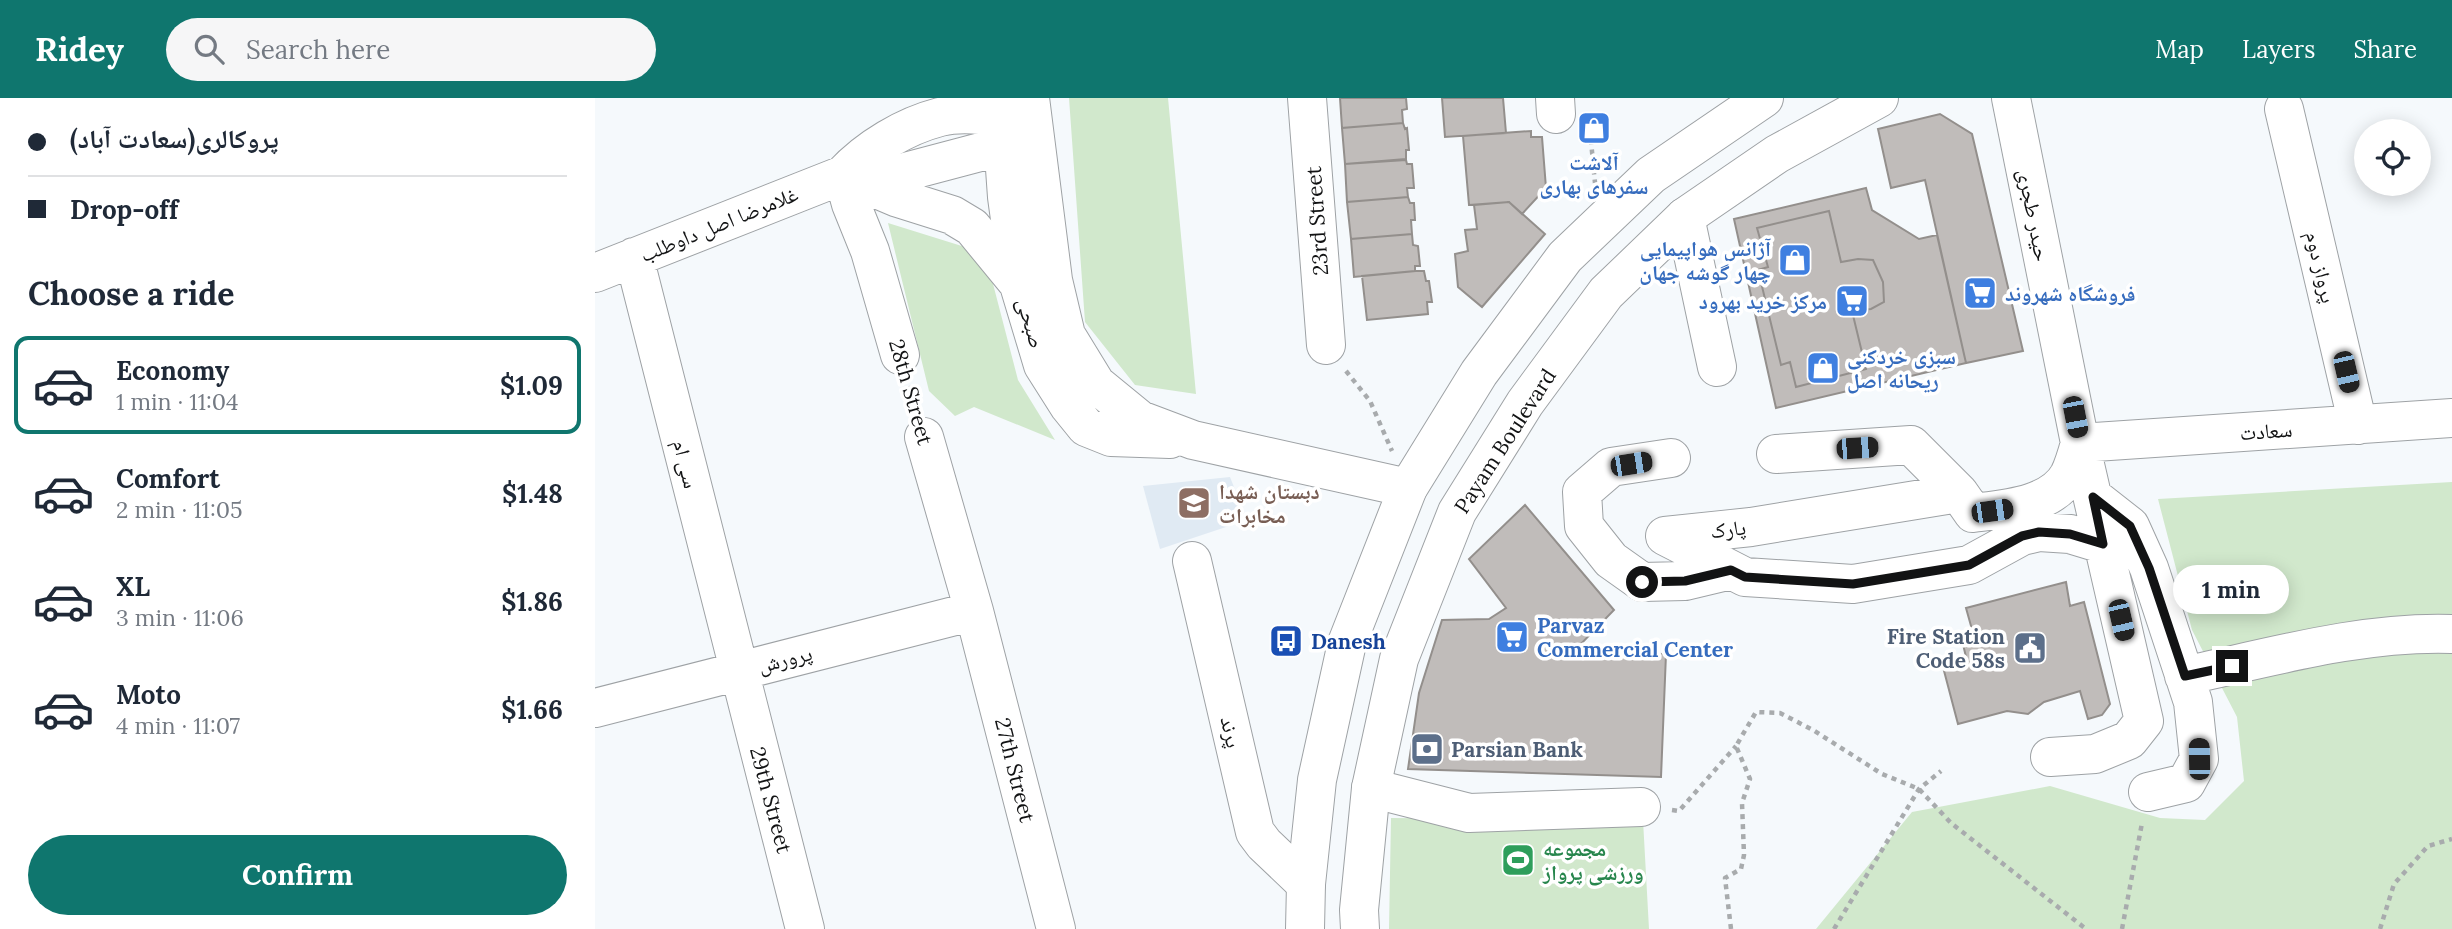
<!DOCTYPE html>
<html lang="en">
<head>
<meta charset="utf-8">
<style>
  :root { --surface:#fff; --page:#f6f6f7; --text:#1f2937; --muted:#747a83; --line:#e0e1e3; --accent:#0f766e }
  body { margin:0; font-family:Lora,"Noto Naskh Arabic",serif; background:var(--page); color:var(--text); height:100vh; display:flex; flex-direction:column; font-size:26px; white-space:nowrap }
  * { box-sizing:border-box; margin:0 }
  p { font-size:23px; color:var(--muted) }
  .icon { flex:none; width:38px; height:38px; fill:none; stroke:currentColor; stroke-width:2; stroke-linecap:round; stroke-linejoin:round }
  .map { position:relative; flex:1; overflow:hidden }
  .details { display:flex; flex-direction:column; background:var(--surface); width:595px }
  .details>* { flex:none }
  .top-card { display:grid; align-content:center; height:154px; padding:0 28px; background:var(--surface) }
  .fabs { position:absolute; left:1759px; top:21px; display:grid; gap:14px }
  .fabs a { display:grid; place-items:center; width:77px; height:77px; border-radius:50%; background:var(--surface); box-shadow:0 4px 18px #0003; font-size:35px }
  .end { position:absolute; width:32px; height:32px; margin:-16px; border:9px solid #121314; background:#fff; box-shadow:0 0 0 4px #fff }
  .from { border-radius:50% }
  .bubble { position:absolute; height:49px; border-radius:24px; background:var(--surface); box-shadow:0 4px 18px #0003; font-size:23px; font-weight:700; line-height:49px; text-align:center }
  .car { position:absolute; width:21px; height:42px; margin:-21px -10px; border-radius:9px; box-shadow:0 0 5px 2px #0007; background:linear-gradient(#222 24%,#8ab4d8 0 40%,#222 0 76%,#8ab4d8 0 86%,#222 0) }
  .top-card b { display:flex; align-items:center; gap:24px; height:66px; font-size:26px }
  .top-card b+b { border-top:2px solid var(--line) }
  .top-card i { width:18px; height:18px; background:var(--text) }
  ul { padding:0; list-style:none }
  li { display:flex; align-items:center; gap:21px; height:98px; margin:0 14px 10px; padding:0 14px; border:4px solid transparent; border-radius:14px }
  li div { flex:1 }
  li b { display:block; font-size:26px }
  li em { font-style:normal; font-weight:700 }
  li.current { border-color:var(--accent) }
  li>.icon { width:63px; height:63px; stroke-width:1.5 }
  h2 { padding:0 28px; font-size:32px; line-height:84px }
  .button { display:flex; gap:14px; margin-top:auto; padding:14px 28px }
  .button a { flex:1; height:80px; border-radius:42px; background:var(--accent); color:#fff; font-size:28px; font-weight:700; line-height:80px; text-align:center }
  header { display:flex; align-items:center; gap:42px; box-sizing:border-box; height:98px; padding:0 35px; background:var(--accent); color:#fff }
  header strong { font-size:33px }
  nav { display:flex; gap:38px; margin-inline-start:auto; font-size:24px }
  .search { width:490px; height:63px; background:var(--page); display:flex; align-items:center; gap:18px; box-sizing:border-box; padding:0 24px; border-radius:38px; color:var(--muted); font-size:26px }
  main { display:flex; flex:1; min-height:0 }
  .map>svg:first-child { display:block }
  .built { fill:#e0eaf3 }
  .green { fill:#d1e8cc }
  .building { fill:#c0bcba; stroke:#938f8c; stroke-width:2 }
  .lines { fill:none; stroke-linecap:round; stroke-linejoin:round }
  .minor-casing { stroke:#9ea2a5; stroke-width:40 }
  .major-casing { stroke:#9ea2a5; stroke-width:40 }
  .path { stroke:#a8abad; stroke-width:4.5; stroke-dasharray:5 5; stroke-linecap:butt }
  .minor { stroke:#fff; stroke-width:38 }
  .major { stroke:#fff; stroke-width:38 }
  .route { stroke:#121314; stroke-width:9 }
  .labels { text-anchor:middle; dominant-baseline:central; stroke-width:7; stroke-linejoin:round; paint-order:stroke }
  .shop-label { font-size:21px; font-weight:bold; fill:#366cbe; stroke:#fff; text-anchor:start }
  .street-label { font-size:21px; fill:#121314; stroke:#fff }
  .education-label { font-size:21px; font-weight:bold; fill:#785e54; stroke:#fff; text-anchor:start }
  .service-label { font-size:21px; font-weight:bold; fill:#4e5e75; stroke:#fff; text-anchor:end }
  .transit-label { font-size:21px; font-weight:bold; fill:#164399; stroke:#fff; text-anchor:start }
  .leisure-label { font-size:21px; font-weight:bold; fill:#27864d; stroke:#fff; text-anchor:start }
</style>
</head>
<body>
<header>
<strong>Ridey</strong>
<div class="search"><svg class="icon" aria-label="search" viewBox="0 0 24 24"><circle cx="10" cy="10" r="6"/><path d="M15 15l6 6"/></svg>Search here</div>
<nav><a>Map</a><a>Layers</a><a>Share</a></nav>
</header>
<main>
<section class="details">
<div class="top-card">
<b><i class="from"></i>پروکالری(سعادت آباد)</b>
<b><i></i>Drop-off</b>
</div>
<h2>Choose a ride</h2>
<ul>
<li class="current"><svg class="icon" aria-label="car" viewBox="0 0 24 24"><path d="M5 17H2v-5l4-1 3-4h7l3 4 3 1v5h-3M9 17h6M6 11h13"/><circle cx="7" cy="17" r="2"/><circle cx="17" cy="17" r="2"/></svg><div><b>Economy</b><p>1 min · 11:04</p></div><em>$1.09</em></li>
<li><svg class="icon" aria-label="car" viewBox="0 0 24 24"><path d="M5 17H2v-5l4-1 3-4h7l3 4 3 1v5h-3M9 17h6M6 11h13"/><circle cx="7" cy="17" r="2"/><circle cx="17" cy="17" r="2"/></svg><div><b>Comfort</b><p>2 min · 11:05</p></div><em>$1.48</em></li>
<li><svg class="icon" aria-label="car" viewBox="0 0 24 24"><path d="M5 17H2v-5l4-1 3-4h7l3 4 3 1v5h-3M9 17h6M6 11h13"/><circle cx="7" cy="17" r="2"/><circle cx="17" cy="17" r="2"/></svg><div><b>XL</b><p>3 min · 11:06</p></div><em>$1.86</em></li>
<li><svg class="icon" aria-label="car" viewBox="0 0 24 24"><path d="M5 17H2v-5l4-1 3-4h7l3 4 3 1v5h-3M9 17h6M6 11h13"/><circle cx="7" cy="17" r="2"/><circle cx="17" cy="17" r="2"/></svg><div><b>Moto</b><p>4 min · 11:07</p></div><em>$1.66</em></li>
</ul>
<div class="button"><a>Confirm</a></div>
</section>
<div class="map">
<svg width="1857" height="831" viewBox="0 0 1857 831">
  <rect width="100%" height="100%" fill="#f5f9fc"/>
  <path class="built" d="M 635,379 L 652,422 L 565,451 L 548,388 Z"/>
  <path class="green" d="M 474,0 L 573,0 L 601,296 L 540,287 L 490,224 Z
    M 293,125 L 386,154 L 397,182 L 423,282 L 460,342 L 379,309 L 360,318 L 334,293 Z
    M 1857,384 L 1857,831 L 1221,831 L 1317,714 L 1455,688 L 1565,720 L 1610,722 L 1649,683 L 1642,619 L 1597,532 L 1563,401 Z
    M 796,720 L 1048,722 L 1054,831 L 794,831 Z"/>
  <path class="building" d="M 745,0 L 811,0 L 812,11 L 807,12 L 808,25 L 747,30 Z
    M 847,0 L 908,0 L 911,35 L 850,39 Z
    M 1345,16 L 1377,36 L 1428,253 L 1371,265 L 1330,82 L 1296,90 L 1283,31 Z
    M 808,25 L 810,31 L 812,30 L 814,52 L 811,52 L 811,61 L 750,66 L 747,30 Z
    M 936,33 L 936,39 L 947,39 L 951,90 L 927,116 L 914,104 L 874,107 L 868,38 Z
    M 811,62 L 812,66 L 817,66 L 819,90 L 812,90 L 813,99 L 752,104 L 750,66 Z
    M 1271,90 L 1277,112 L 1324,141 L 1342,137 L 1371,265 L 1181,310 L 1139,121 Z
    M 813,99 L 815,105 L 819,105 L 820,122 L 816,122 L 817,136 L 756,141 L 752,104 Z
    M 914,104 L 950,136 L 887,209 L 863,189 L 860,156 L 873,153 L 870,132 L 882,131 L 879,107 Z
    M 1234,113 L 1246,164 L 1263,161 L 1278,162 L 1288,184 L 1289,204 L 1276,211 L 1257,213 L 1271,271 L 1201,289 L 1195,264 L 1186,267 L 1163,172 L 1173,169 L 1162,130 Z
    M 817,136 L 818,147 L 823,148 L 825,168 L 820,168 L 820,173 L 759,179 L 756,141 Z
    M 820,173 L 829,173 L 831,183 L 834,183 L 837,204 L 832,204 L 833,216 L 772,222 L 767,178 Z
    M 930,407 L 1019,512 L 977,555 L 1071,556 L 1066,679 L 813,671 L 824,595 L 847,522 L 894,521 L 911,510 L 874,461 Z
    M 1471,484 L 1475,508 L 1489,504 L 1515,606 L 1507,617 L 1493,621 L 1485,593 L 1449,604 L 1433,616 L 1412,613 L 1363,626 L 1348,569 L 1372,563 L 1366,538 L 1378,535 L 1371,510 Z"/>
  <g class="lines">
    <defs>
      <path id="minor" d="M 405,0 L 412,99 L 424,187 L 448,267 L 474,308 L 491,329 L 516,339 L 575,341
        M 435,0 L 458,182 L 471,237 L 501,286 L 545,322 L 598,342 L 813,390
        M 712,0 L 731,247
        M 960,0 L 961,16
        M 1416,0 L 1485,345 L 1549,623 L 1534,642 L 1500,656 L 1455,659
        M 1689,11 L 1763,327
        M 248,77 C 273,50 310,28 345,19 C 372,12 405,20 432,23
        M 248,77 L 256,106 L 275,153 L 305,257
        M 263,83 L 303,100 L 357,117 L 377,129 L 423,185
        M 1090,119 L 1122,269
        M 39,159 L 210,831
        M 0,175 L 248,77 L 306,75 L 408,48 L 437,24
        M 329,339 L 379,513 L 461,831
        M 1485,345 L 1857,320
        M 1181,356 L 1316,347 L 1364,395 L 1156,429 L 1070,438 L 1150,479 L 1258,486 L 1374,467 L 1427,438 L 1444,434 L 1475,436 L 1508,446
        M 1076,360 L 1016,369 L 987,394 L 989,428 L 1016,462 L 1047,484 L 1090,483 L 1136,472
        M 1364,395 L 1378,415 C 1409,411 1457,408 1474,377 C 1479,367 1482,356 1485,345
        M 1498,399 L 1535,428 L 1554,470 L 1598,604 L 1604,661 L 1591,685 L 1553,694
        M 597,463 L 660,734 L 669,746 L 711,786
        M 1589,578 C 1677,559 1767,533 1857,536
        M 0,610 L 379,513
        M 776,690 L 874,715 L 1046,709"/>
      <path id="major" d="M 710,831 L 711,786 L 722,682 L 752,545 L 813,390 L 884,275 L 970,159 L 1056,77 L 1169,0
        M 765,831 L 764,812 L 776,690 L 804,561 L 862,414 L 930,305 L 1011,195 L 1090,119 L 1182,56 L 1284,0"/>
    </defs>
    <use href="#minor" class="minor-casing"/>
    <use href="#major" class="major-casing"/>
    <path class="path" d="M 987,36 L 996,43 L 1000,85
      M 751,273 L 775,303 L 797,353
      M 314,288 L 320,310
      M 1077,712 L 1084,713 L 1141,648
      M 1136,831 L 1130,780 L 1146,771 L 1149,757 L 1147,705 L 1155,681 L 1141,648 L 1161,614 L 1185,615 L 1218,632 L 1287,676 L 1324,691 L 1356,725 L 1491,831
      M 1239,831 L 1324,691 L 1346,673
      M 1527,831 L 1547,725
      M 1785,831 L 1799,786 L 1833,748 L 1857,741"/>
    <use href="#minor" class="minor"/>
    <use href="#major" class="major"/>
  </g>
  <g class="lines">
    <path class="route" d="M 1047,484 L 1090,483 L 1136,472 L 1150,479 L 1258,486 L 1374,467 L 1427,438 L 1444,434 L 1475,436 L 1508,446 L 1498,399 L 1535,428 L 1554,470 L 1590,578 L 1637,568"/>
  </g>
  <defs>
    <symbol id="shop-square" viewBox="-11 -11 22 22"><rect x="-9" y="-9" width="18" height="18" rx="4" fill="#3f7fe0" stroke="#fff"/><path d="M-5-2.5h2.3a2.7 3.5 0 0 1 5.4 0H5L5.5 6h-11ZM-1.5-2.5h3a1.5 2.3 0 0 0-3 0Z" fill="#fff"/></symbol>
    <symbol id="supermarket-square" viewBox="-11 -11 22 22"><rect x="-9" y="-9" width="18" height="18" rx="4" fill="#3f7fe0" stroke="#fff"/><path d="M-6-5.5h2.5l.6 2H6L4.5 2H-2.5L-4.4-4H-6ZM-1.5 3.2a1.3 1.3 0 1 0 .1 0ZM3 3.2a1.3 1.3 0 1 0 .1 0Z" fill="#fff"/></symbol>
    <symbol id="school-square" viewBox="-11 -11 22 22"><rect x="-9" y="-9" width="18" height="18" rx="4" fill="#8d6e63" stroke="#fff"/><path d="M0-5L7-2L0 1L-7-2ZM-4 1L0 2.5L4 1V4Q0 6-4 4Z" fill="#fff"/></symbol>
    <symbol id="bus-square" viewBox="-11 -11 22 22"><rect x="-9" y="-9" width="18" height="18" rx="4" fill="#1a4fb4" stroke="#fff"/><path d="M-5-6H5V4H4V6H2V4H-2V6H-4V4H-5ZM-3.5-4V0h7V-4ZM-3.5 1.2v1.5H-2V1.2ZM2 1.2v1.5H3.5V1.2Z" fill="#fff"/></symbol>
    <symbol id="civic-square" viewBox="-11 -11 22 22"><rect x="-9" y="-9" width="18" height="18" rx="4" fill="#5c6f8a" stroke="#fff"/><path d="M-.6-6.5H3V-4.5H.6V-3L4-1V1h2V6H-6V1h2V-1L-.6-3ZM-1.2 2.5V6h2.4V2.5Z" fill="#fff"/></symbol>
    <symbol id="bank-square" viewBox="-11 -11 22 22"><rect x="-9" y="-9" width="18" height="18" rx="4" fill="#5c6f8a" stroke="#fff"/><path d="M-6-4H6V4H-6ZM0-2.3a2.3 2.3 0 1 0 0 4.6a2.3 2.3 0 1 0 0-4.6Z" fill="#fff"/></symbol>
    <symbol id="stadium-square" viewBox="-11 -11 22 22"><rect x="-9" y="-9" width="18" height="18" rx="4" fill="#2e9e5b" stroke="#fff"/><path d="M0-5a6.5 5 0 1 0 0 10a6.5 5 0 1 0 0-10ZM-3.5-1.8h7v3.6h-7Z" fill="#fff"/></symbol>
  </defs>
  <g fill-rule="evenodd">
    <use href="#shop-square" x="980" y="11" width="38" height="38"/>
    <use href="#shop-square" x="1181" y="143" width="38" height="38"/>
    <use href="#supermarket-square" x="1366" y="176" width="38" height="38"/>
    <use href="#supermarket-square" x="1238" y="184" width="38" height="38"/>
    <use href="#shop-square" x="1209" y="251" width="38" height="38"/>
    <use href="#school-square" x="580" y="386" width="38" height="38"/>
    <use href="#supermarket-square" x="898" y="520" width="38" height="38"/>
    <use href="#bus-square" x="672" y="524" width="38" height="38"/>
    <use href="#civic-square" x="1416" y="531" width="38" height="38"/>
    <use href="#bank-square" x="813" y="632" width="38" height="38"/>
    <use href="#stadium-square" x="904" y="743" width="38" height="38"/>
  </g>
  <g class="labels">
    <g class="shop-label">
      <text x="999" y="64" text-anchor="middle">آلاشت<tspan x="999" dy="24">سفرهای بهاری</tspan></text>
      <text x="1176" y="150" text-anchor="end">آژانس هواپیمایی<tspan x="1176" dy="24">چهار گوشه جهان</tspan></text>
      <text x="1410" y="195">فروشگاه شهروند</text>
      <text x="1232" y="203" text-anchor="end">مرکز خرید بهرود</text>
      <text x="1252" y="258">سبزی خردکنی<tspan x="1252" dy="24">ریحانه اصل</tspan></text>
      <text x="942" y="527">Parvaz<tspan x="942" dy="24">Commercial Center</tspan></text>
    </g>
    <g class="street-label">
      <text transform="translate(1439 117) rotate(79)">حیدر طجری</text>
      <text transform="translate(722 123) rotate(-94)">23rd Street</text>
      <text transform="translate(124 126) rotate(-22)">غلامرضا اصل داوطلب</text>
      <text transform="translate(1726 169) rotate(77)">پرواز دوم</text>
      <text transform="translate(436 225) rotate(74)">صبحی</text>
      <text transform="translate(316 294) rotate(74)">28th Street</text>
      <text transform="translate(1671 333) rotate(-4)">سعادت</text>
      <text transform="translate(910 343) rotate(-57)">Payam Boulevard</text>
      <text transform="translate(91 366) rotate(76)">سی ام</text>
      <text transform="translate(1133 431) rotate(-7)">پارک</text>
      <text transform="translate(190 561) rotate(-14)">پرورش</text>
      <text transform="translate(636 634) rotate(77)">پرند</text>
      <text transform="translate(420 672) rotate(76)">27th Street</text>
      <text transform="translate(176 702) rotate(75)">29th Street</text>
    </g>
    <g class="education-label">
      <text x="624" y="393">دبستان شهدا<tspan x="624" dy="24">مخابرات</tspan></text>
    </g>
    <g class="service-label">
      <text x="1410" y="538">Fire Station<tspan x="1410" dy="24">Code 58s</tspan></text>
      <text x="856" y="651" text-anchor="start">Parsian Bank</text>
    </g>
    <g class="transit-label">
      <text x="716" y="543">Danesh</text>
    </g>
    <g class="leisure-label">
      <text x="948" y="750">مجموعه<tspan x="948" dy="24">ورزشی پرواز</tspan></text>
    </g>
  </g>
</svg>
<div class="fabs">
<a><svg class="icon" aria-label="locate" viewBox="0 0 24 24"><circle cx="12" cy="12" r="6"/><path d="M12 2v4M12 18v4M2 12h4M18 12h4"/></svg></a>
</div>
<i class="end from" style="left:1047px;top:484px"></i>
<i class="end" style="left:1637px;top:568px"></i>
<div class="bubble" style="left:1578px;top:467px;width:116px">1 min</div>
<i class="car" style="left:1751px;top:274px;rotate:167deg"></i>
<i class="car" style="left:1480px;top:319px;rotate:169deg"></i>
<i class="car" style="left:1262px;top:350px;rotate:86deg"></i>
<i class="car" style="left:1036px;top:366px;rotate:81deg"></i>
<i class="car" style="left:1397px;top:413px;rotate:82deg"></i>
<i class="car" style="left:1526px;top:522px;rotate:167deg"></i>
<i class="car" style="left:1604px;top:661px;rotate:359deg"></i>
</div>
</main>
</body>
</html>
